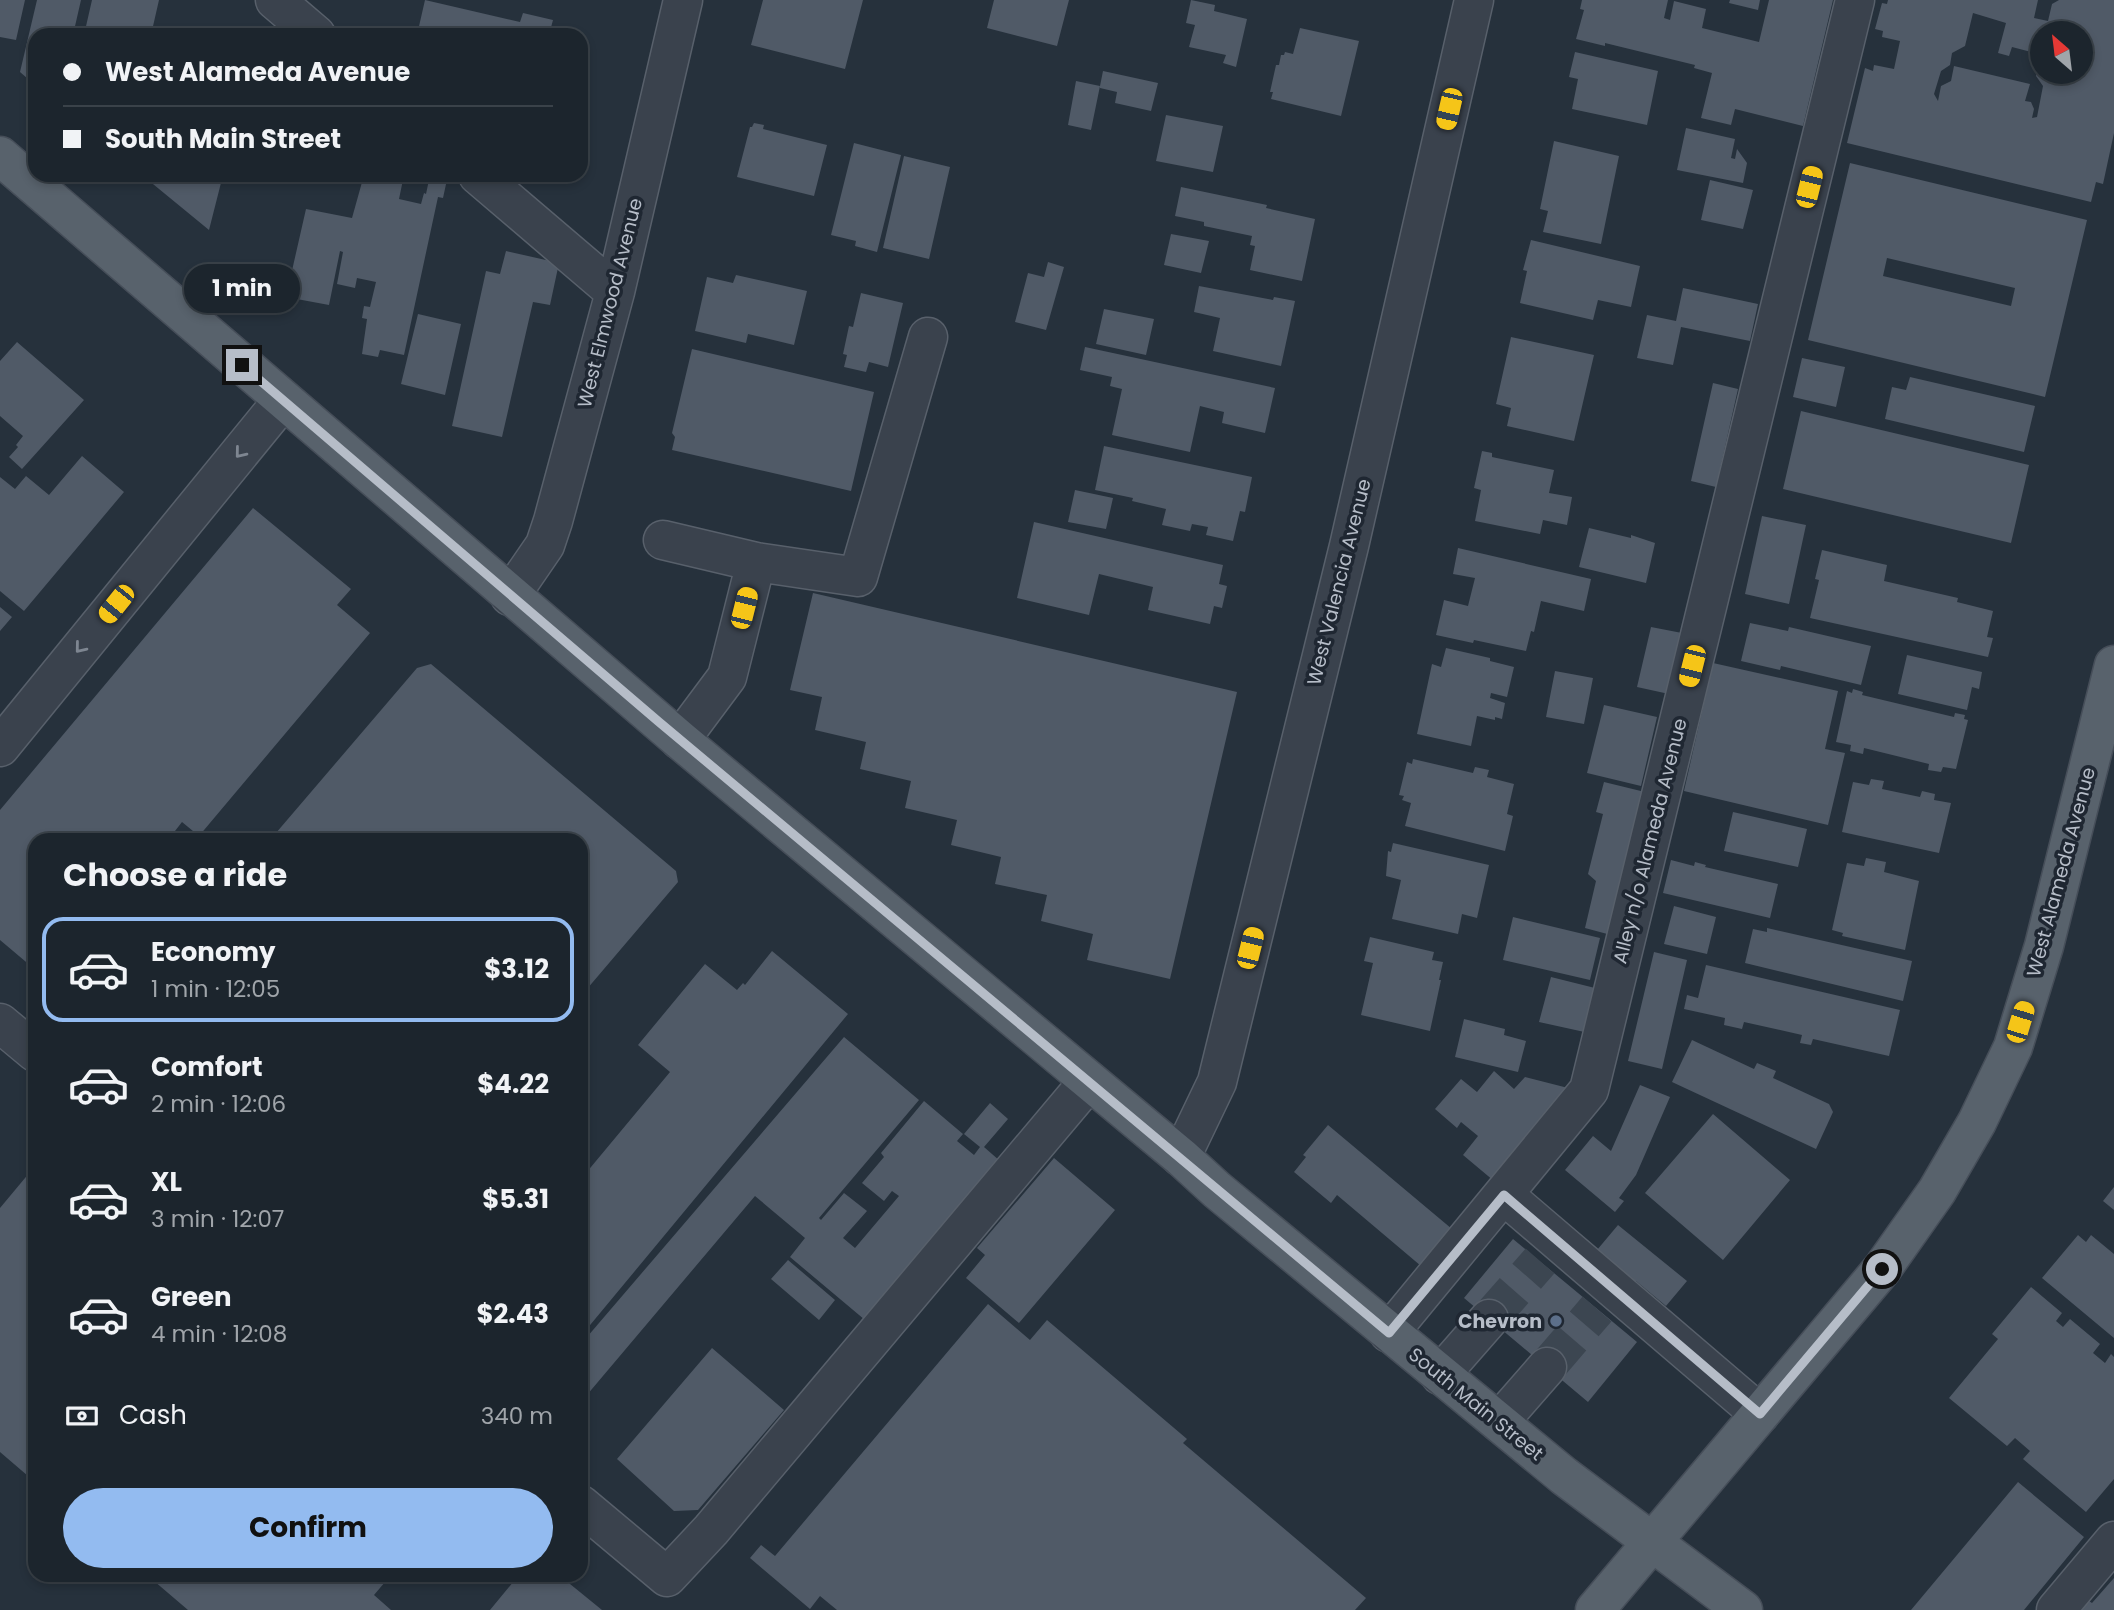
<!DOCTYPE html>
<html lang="en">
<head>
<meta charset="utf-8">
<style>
  :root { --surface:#1c252d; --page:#252d35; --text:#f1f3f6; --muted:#a0a5aa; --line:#3a4249; --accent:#93bbf0 }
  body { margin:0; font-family:Poppins,sans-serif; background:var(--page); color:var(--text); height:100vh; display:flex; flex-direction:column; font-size:26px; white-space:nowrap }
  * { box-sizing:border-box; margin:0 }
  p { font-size:23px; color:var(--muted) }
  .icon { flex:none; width:38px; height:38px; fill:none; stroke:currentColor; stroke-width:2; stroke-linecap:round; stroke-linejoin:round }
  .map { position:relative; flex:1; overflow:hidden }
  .side { position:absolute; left:28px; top:833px; width:560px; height:749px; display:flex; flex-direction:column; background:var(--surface); border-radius:21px; box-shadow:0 4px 10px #0003,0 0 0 2px var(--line) }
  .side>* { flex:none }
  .top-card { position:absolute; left:28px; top:28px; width:560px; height:154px; border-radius:21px; box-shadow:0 4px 10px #0003,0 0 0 2px var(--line); display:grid; align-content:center; height:154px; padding:0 35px; background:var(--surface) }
  .needle { width:46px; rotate:332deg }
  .controls { position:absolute; left:2030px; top:21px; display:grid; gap:14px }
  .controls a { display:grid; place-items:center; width:63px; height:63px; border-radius:50%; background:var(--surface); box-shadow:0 4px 10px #0003,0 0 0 2px var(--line); font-size:35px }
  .end { position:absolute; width:32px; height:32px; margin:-16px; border:9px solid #b6bdc8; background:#111; box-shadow:0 0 0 4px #111 }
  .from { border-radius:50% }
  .bubble { position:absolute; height:49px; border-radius:24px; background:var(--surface); box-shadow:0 4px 10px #0003,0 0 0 2px var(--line); font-size:23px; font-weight:700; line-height:49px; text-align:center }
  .car { position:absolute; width:21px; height:42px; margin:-21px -10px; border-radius:9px; box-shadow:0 0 5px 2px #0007; background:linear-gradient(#f5c518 24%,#345 0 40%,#f5c518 0 76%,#345 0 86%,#f5c518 0) }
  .top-card b { display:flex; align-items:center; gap:24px; height:66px; font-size:26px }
  .top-card b+b { border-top:2px solid var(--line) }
  .top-card i { width:18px; height:18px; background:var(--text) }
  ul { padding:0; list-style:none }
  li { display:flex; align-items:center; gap:21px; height:105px; margin:0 14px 10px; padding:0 21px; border:4px solid transparent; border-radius:21px }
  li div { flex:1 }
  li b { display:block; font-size:26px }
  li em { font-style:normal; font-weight:700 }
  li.on { border-color:var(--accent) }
  li>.icon { width:63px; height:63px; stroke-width:1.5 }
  h2 { padding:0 35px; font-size:32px; line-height:84px }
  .pay { display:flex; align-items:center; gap:18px; height:77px; padding:0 35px; font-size:26px }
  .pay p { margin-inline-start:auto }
  .cta { display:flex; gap:14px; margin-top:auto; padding:14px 35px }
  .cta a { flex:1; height:80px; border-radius:42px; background:var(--accent); color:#111; font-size:28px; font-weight:700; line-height:80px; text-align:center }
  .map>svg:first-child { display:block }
  .building { fill:#505a67; fill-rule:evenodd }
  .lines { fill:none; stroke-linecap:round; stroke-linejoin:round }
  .minor-tunnel { stroke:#3c4651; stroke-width:38; stroke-dasharray:38 19; stroke-linecap:butt }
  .minor-casing { stroke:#58606b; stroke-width:41 }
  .major-casing { stroke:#464e59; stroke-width:41 }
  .minor { stroke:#3a424d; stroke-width:38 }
  .major { stroke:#58626c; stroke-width:38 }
  .oneway { stroke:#7e8691 }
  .route { stroke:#b6bdc8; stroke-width:9 }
  .service-dot { fill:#5c6f8a; stroke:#1f2732; stroke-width:2.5 }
  .labels { text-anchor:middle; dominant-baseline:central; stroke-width:7; stroke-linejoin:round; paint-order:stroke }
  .street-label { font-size:19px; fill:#b6bdc8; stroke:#1f2732 }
  .poi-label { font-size:19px; font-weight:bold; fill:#b6bdc8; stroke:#1f2732; text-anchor:end }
</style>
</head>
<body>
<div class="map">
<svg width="2114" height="1610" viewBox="0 0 2114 1610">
  <rect width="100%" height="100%" fill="#26313c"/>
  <path class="building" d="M 0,0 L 25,0 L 16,40 L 0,37 Z
    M 37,0 L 81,0 L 73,35 L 35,35 L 35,85 L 20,72 Z
    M 92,0 L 159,0 L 151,35 L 84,35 Z
    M 425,0 L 520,22 L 523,13 L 553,20 L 549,35 L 417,35 Z
    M 763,0 L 863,0 L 845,69 L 751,45 Z
    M 994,0 L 1069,0 L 1057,46 L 987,28 Z
    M 1191,0 L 1215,5 L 1214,11 L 1247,19 L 1236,67 L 1223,63 L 1226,55 L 1189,47 L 1195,25 L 1186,23 Z
    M 1582,0 L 1668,0 L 1664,18 L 1670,20 L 1674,1 L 1706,9 L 1702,28 L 1759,42 L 1769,0 L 1833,0 L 1803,126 L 1735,109 L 1731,125 L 1701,118 L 1712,73 L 1694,68 L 1695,65 L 1605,43 L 1605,46 L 1576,39 L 1584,10 L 1580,9 Z
    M 1730,0 L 1760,0 L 1758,10 L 1729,3 Z
    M 1888,0 L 2038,0 L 2034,18 L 2048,21 L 2052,4 L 2059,0 L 2114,0 L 2114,133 L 2103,184 L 2096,182 L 2091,202 L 1847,143 L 1865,68 L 1873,71 L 1874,65 L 1894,69 L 1900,41 L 1882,37 L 1883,31 L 1875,29 L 1882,3 L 1887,4 ZM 1973,13 L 2006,23 L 1998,53 L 2009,56 L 2012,47 L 2042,55 L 2042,33 L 2081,33 L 2081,72 L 2042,72 L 2041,55 L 2036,76 L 2043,86 L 2037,117 L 2032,118 L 2034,109 L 2031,102 L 2025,101 L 2030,84 L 1954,66 L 1951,81 L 1941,86 L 1938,101 L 1934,94 L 1941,71 L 1950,65 L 1952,53 L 1965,46 Z
    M 1300,28 L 1359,41 L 1341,116 L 1271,99 L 1273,92 L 1270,92 L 1276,65 L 1279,65 L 1281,55 L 1284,55 L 1285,52 L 1293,54 Z
    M 1575,52 L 1658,71 L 1647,125 L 1572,109 L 1578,79 L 1569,77 Z
    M 1103,71 L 1158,83 L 1151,111 L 1115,103 L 1117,92 L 1100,88 L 1100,86 L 1091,130 L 1068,125 L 1076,81 L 1100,86 Z
    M 1166,115 L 1223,126 L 1213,172 L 1156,161 Z
    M 754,123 L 764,125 L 763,129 L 827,145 L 814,196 L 737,177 L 750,127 L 752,127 Z
    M 1686,128 L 1735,139 L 1731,158 L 1735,159 L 1737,149 L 1747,163 L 1743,183 L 1677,170 Z
    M 1554,141 L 1619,156 L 1601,244 L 1543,232 L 1548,211 L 1540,209 Z
    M 854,143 L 901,155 L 877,252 L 855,246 L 856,241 L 831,235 Z
    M 904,156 L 950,167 L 929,259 L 883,248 Z
    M 1850,163 L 2087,220 L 2045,397 L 1808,340 ZM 1887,258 L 2015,288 L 2011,306 L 1883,276 Z
    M 142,175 L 223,175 L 209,230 Z
    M 364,175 L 404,175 L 399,199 L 421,204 L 424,193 L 426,194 L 430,175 L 448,175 L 443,198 L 438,197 L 404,355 L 380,350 L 378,357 L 362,354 L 367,319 L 362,318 L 364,306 L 370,307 L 376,282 L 357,278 L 355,288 L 337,284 L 343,252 L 340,251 L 329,305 L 286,297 L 306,209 L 352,218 Z
    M 1710,180 L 1753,190 L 1743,229 L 1701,220 Z
    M 1181,187 L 1267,205 L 1266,208 L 1315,219 L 1302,281 L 1250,270 L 1255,246 L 1250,245 L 1252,236 L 1204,226 L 1204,222 L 1175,216 Z
    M 1171,234 L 1209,241 L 1201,273 L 1164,265 Z
    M 1531,240 L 1640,266 L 1631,307 L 1598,300 L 1593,320 L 1520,303 L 1527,271 L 1523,270 Z
    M 506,251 L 559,263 L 550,305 L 533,302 L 502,437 L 452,426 L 486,271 L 500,274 Z
    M 1048,262 L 1064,267 L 1046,330 L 1015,322 L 1028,273 L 1044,277 Z
    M 736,275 L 807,291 L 794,345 L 748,334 L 746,343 L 695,331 L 707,277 L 733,283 Z
    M 1199,286 L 1273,300 L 1274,297 L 1295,301 L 1281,366 L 1213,351 L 1220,318 L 1194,312 Z
    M 1683,288 L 1758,304 L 1750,341 L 1681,327 L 1673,365 L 1637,358 L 1647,315 L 1676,321 Z
    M 861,293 L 903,303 L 888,367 L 869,362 L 866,372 L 844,367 L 847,355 L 843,354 L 849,326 L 853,327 Z
    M 1104,309 L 1154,319 L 1146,355 L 1096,344 Z
    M 418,314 L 461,324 L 445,395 L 401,384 Z
    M 1511,337 L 1594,355 L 1574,441 L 1507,426 L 1511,408 L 1496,404 Z
    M 17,342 L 84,400 L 22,469 L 9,457 L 18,447 L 16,445 L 23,436 L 0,416 L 0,361 Z
    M 1085,347 L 1275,388 L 1265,433 L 1222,423 L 1224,412 L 1200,406 L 1190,452 L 1112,435 L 1122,389 L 1110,386 L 1112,377 L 1080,370 Z
    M 692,349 L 874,392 L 851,491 L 672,450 L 675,437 L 672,433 Z
    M 1802,358 L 1845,367 L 1836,407 L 1793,397 Z
    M 1910,377 L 2035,406 L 2024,452 L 1885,419 L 1892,387 L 1906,390 Z
    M 1713,383 L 1738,389 L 1716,487 L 1691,481 Z
    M 1801,411 L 2029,465 L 2011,543 L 1783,489 Z
    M 1104,446 L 1252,477 L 1245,512 L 1240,511 L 1233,541 L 1206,535 L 1208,527 L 1192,524 L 1190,531 L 1162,525 L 1166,509 L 1132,501 L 1133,498 L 1095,490 Z
    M 1482,451 L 1492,453 L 1492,457 L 1554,470 L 1549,493 L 1572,497 L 1567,525 L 1543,520 L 1540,534 L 1475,521 L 1481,490 L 1474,488 Z
    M 82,456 L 124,492 L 24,611 L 0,591 L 0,477 L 15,489 L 26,476 L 49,495 Z
    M 1075,490 L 1113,498 L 1106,529 L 1068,522 Z
    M 253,508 L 351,589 L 337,605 L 370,633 L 199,836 L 182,822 L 168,840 L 35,840 L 35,964 L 32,967 L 0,940 L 0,810 Z
    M 1762,516 L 1806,525 L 1789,604 L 1745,594 Z
    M 1034,522 L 1223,565 L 1219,584 L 1227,586 L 1222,608 L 1214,606 L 1210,624 L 1148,610 L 1153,587 L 1099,574 L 1089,615 L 1017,598 Z
    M 1589,528 L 1631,538 L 1631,535 L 1655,543 L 1646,583 L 1579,567 Z
    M 1458,548 L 1591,579 L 1584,611 L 1541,601 L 1534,632 L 1531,631 L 1526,651 L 1474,640 L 1473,643 L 1436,635 L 1444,600 L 1468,606 L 1475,578 L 1453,574 Z
    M 1822,550 L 1887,565 L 1884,581 L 1958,598 L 1957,602 L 1993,611 L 1987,637 L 1993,638 L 1988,657 L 1810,618 L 1819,580 L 1815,579 Z
    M 813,593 L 1237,692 L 1170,979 L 1087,960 L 1093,934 L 1041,921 L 1047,895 L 995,884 L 1001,857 L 951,845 L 957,820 L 905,808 L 911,781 L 860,769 L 866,742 L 815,730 L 822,697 L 790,690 Z
    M 0,607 L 12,617 L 0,631 Z
    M 1750,623 L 1788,631 L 1789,627 L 1871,646 L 1861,685 L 1781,666 L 1780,670 L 1741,661 Z
    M 1651,627 L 1682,633 L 1669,694 L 1637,687 Z
    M 1446,648 L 1490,658 L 1490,661 L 1514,667 L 1507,697 L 1491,693 L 1490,698 L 1505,703 L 1502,719 L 1495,717 L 1495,720 L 1477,716 L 1471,746 L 1417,734 L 1432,664 L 1441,667 Z
    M 1907,655 L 1982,672 L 1979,689 L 1972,687 L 1967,710 L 1898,694 Z
    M 1713,663 L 1838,691 L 1825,749 L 1845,753 L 1828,825 L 1684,791 Z
    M 431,664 L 676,871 L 678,882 L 581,996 L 581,840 L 270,840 L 417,668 Z
    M 1555,671 L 1593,678 L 1584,724 L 1546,717 Z
    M 1853,689 L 1863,692 L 1862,695 L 1954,717 L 1955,713 L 1965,715 L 1964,719 L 1968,720 L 1956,769 L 1943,767 L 1941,772 L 1928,770 L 1929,764 L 1864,748 L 1863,754 L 1850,751 L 1851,745 L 1836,742 L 1847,691 L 1852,693 Z
    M 1604,705 L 1657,717 L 1641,786 L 1587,773 Z
    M 1413,759 L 1473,773 L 1475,767 L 1489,770 L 1487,777 L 1514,784 L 1507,814 L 1513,816 L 1505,851 L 1405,826 L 1411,803 L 1402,800 L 1404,796 L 1399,795 L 1407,762 L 1412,764 Z
    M 1871,779 L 1884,781 L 1882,789 L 1920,797 L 1922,791 L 1935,794 L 1934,800 L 1951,803 L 1939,853 L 1842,832 L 1853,782 L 1869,785 Z
    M 1604,782 L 1645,792 L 1611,935 L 1585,928 L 1596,881 L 1588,874 L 1603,814 L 1596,812 Z
    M 1733,812 L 1807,829 L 1798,867 L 1724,851 Z
    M 1393,843 L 1489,865 L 1477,918 L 1462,914 L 1458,934 L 1392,919 L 1401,880 L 1386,876 L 1388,851 L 1391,852 Z
    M 1866,858 L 1886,862 L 1884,872 L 1919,881 L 1905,950 L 1842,936 L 1843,933 L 1832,930 L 1847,863 L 1864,866 Z
    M 1671,860 L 1694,866 L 1695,862 L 1706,865 L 1705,867 L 1778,884 L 1770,918 L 1663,893 Z
    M 1674,906 L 1716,917 L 1707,954 L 1664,944 Z
    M 1513,917 L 1600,938 L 1590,980 L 1503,960 Z
    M 1767,928 L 1912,961 L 1903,1001 L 1745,963 L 1753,929 L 1767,932 Z
    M 1370,937 L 1434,952 L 1432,960 L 1443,962 L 1439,980 L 1441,980 L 1430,1031 L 1361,1015 L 1373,963 L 1364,961 Z
    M 772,951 L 848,1014 L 581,1336 L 581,1179 L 670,1072 L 638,1045 L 705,964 L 737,990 L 743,983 L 745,985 Z
    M 1654,952 L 1687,960 L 1662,1069 L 1628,1061 Z
    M 1706,965 L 1900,1010 L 1889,1056 L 1813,1039 L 1811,1045 L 1800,1043 L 1802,1035 L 1744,1022 L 1742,1029 L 1724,1025 L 1725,1018 L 1684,1009 L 1687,995 L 1698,998 Z
    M 1551,977 L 1599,989 L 1589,1033 L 1539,1022 Z
    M 1464,1019 L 1505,1029 L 1504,1035 L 1526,1041 L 1518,1072 L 1455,1057 Z
    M 844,1037 L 919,1100 L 819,1218 L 821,1220 L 844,1193 L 867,1211 L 843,1238 L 855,1248 L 899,1196 L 892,1191 L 884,1201 L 862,1183 L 884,1157 L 881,1153 L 924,1101 L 963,1134 L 957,1141 L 974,1155 L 980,1147 L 964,1134 L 990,1103 L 1008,1119 L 984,1147 L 1000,1161 L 865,1320 L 790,1257 L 805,1238 L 755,1196 L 581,1402 L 581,1344 Z
    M 1692,1040 L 1754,1069 L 1757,1063 L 1776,1071 L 1773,1078 L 1829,1104 L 1833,1112 L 1816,1149 L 1672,1082 Z
    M 1494,1071 L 1514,1089 L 1525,1077 L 1572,1089 L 1494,1181 L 1463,1155 L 1478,1136 L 1461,1122 L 1457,1128 L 1435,1109 L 1461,1079 L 1477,1092 Z
    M 1640,1085 L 1670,1097 L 1636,1175 L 1619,1198 L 1624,1201 L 1615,1212 L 1565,1170 L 1593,1136 L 1611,1151 Z
    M 1713,1114 L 1790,1180 L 1723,1260 L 1645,1193 Z
    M 1328,1125 L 1452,1229 L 1421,1266 L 1337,1195 L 1331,1203 L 1294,1172 L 1306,1157 L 1303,1155 Z
    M 1054,1158 L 1115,1210 L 1019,1323 L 966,1278 L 985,1255 L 977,1248 Z
    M 35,1166 L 35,1482 L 0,1452 L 0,1208 Z
    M 2114,1187 L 2114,1210 L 2103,1201 Z
    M 1618,1225 L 1687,1281 L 1666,1306 L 1636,1281 L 1634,1283 L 1597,1250 Z
    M 2078,1235 L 2086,1242 L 2091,1235 L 2114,1254 L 2114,1338 L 2042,1278 Z
    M 1513,1239 L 1637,1342 L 1588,1402 L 1464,1298 Z
    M 788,1260 L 835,1300 L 819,1320 L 771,1279 Z
    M 2031,1287 L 2062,1313 L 2056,1321 L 2063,1327 L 2070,1319 L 2100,1344 L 2093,1353 L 2105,1363 L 2111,1354 L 2114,1357 L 2114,1479 L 2086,1512 L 2023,1459 L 2030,1451 L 2015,1438 L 2007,1446 L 1949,1398 L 1998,1339 L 1992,1334 Z
    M 988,1304 L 1030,1340 L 1047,1320 L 1187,1439 L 1183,1443 L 1366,1598 L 1355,1610 L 837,1610 L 820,1596 L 810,1609 L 750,1558 L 761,1545 L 775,1556 Z
    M 712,1348 L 784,1410 L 698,1510 L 674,1511 L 617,1459 Z
    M 2018,1482 L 2084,1537 L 2024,1610 L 1911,1610 Z
    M 147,1575 L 391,1575 L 374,1595 L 391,1610 L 188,1610 Z
    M 519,1575 L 559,1575 L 602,1610 L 490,1610 Z
    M 2114,1578 L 2114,1610 L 2081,1610 L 2089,1601 L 2092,1603 Z"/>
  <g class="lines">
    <path class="minor-tunnel" d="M 1489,1319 L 1540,1261
      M 1547,1367 L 1597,1309"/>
    <defs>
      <path id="minor" d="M 275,0 L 316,35
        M 478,175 L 615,292
        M 663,540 L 756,562
        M 510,596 L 545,545 L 553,521 L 615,292 L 683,0
        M 680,740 L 727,677 L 756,562 L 858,577 L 928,337
        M 0,747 L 283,400
        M 0,1023 L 35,1052
        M 1181,1157 L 1217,1082 L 1349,546 L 1474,0
        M 1504,1195 L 1760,1414
        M 1389,1333 L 1589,1090 L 1855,0
        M 1440,1375 L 1489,1319
        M 1499,1422 L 1547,1367
        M 581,1505 L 667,1577 L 711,1530 L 1089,1081
        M 2056,1610 L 2114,1541"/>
      <path id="major" d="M 0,156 L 680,740 L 1181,1157 L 1217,1190 L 1564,1476 L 1743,1610
        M 1595,1610 L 1882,1269 L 1937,1191 L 1977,1122 L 2013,1047 L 2044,946 L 2114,665"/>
    </defs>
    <use href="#minor" class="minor-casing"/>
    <use href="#major" class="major-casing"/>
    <use href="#minor" class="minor"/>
    <use href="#major" class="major"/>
  </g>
  <defs><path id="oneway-chevron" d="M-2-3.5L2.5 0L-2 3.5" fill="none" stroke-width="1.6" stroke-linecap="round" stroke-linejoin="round" transform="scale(1.75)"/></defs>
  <g class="oneway">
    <use href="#oneway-chevron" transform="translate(240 453) rotate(129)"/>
    <use href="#oneway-chevron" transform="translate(80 648) rotate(129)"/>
  </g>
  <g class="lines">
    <path class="route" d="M 242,365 L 659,722 L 1389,1333 L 1504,1195 L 1760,1414 L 1882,1269"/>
  </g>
  <circle class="service-dot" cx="1556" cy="1321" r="7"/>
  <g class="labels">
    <g class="street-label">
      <text transform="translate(610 303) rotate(-76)">West Elmwood Avenue</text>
      <text transform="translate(1339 582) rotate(-76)">West Valencia Avenue</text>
      <text transform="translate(1650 841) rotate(-76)">Alley n/o Alameda Avenue</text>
      <text transform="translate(2061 872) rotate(-75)">West Alameda Avenue</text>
      <text transform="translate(1476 1404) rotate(39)">South Main Street</text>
    </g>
    <g class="poi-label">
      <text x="1542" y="1321">Chevron</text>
    </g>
  </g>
</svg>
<div class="controls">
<a><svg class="needle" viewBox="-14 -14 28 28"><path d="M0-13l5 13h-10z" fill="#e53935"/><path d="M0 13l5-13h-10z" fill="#a0a5aa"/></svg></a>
</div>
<i class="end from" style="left:1882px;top:1269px"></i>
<i class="end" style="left:242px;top:365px"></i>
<div class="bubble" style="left:184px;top:264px;width:116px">1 min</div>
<i class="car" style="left:1449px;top:109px;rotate:193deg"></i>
<i class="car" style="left:1809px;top:187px;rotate:14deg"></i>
<i class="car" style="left:116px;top:604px;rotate:219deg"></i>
<i class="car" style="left:744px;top:608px;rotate:14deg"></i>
<i class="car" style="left:1692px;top:666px;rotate:194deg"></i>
<i class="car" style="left:1250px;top:948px;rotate:14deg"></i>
<i class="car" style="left:2020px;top:1022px;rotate:17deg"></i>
<div class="top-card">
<b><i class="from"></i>West Alameda Avenue</b>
<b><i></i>South Main Street</b>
</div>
<section class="side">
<h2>Choose a ride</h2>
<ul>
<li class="on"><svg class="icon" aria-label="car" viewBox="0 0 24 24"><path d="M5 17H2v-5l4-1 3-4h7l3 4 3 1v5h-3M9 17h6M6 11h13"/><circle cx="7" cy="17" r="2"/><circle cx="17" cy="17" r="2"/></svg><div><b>Economy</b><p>1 min · 12:05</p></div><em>$3.12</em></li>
<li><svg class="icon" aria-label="car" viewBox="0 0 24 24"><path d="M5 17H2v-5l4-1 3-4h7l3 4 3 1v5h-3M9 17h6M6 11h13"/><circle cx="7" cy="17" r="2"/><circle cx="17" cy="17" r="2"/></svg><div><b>Comfort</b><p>2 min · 12:06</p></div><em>$4.22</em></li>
<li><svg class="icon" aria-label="car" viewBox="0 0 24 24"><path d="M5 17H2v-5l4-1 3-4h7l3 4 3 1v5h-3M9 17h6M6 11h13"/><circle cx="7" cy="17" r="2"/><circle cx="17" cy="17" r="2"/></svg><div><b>XL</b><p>3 min · 12:07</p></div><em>$5.31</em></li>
<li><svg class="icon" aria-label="car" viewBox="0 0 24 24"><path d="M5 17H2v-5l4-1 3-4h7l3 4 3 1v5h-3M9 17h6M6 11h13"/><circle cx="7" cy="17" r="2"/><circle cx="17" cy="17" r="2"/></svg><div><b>Green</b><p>4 min · 12:08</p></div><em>$2.43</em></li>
</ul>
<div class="pay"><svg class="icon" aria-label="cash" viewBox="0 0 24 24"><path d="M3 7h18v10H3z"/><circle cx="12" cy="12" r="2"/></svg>Cash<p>340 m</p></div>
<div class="cta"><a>Confirm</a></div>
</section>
</div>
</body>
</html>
